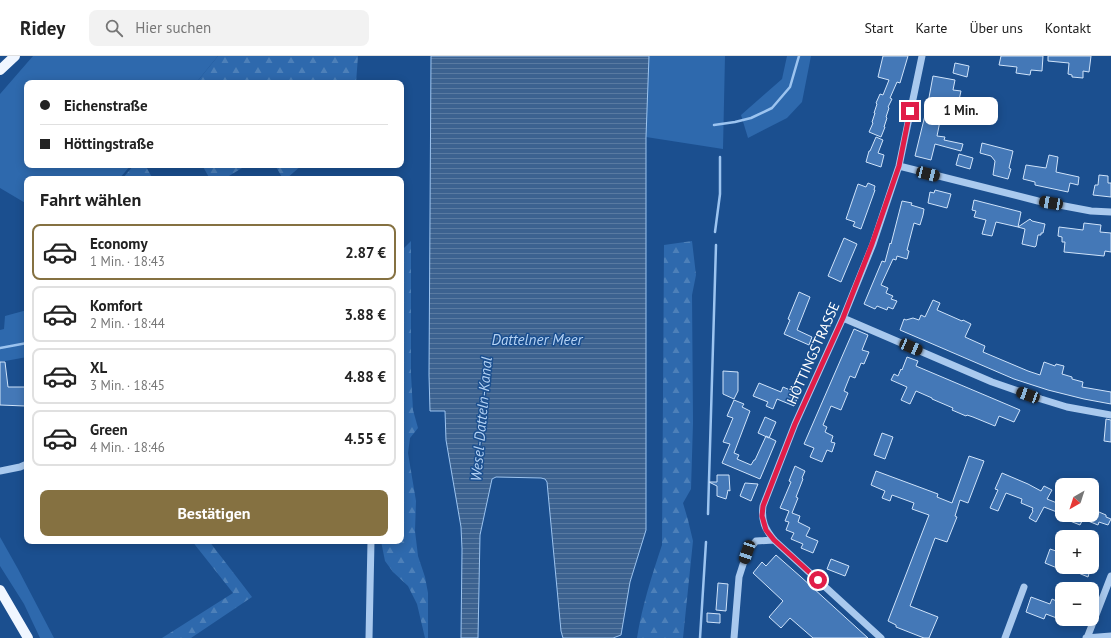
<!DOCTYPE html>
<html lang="de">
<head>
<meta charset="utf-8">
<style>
  :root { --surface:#fff; --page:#f2f2f2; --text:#222; --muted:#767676; --line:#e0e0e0; --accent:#857141 }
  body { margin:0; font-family:"PT Sans",sans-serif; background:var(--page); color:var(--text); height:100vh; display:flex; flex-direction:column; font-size:15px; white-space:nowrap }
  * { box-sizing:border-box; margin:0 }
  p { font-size:13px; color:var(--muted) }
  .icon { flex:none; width:22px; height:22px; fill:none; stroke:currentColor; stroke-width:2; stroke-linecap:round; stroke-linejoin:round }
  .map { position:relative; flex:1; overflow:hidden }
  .panel { position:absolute; left:24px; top:120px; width:380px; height:368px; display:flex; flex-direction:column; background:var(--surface); border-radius:8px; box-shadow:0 2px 10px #0003 }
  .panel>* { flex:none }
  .hud { position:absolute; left:24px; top:24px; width:380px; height:88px; border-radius:8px; box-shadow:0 2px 10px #0003; display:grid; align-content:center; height:88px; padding:0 16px; background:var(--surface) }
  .needle { width:26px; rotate:219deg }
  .fabs { position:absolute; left:1055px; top:422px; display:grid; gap:8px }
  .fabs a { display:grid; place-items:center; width:44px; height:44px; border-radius:8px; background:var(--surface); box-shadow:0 2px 10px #0003; font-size:20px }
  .end { position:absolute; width:18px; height:18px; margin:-9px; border:5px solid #e11d48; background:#fff; box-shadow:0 0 0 2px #fff }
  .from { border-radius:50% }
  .bubble { position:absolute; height:28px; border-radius:8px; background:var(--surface); box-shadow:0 2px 10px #0003; font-size:13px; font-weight:600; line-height:28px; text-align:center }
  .car { position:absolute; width:12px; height:24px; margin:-12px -6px; border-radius:5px; box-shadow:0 0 3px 1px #0007; background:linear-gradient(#222 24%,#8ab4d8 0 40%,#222 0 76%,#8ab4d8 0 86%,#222 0) }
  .hud b { display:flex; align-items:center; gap:14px; height:38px; font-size:15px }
  .hud b+b { border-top:1px solid var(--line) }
  .hud i { width:10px; height:10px; background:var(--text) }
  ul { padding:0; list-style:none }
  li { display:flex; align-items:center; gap:12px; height:56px; margin:0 8px 6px; padding:0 8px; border:2px solid var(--line); border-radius:8px }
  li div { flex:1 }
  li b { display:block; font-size:15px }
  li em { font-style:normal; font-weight:600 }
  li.on { border-color:var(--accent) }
  li>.icon { width:36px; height:36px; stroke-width:1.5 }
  h2 { padding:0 16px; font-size:18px; line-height:48px }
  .cta { display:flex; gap:8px; margin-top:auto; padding:8px 16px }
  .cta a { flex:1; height:46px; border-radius:8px; background:var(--accent); color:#fff; font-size:16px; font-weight:600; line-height:46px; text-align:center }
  header { display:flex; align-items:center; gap:24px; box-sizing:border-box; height:56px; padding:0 20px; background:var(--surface); border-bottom:1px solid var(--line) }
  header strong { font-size:19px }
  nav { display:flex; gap:22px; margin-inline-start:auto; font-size:14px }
  .search { width:280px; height:36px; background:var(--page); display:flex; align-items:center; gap:10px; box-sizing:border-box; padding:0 14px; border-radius:8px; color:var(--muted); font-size:15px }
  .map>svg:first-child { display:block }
  .green { fill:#2e69ad }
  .forest { fill:url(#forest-firs) }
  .water { fill:url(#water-rules); stroke:#9cc4f0 }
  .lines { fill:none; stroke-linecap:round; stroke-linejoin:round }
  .stream { stroke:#9cc4f0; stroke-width:2.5 }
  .building { fill:#4478b7; stroke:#cfe3fa }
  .minor { stroke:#a9c9ee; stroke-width:7 }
  .major { stroke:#f0f6ff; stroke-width:10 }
  .route { stroke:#e11d48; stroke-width:5 }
  .labels { text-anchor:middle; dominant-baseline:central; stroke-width:3; stroke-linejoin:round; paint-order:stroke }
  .street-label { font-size:14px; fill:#fff; stroke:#1b4f8f }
  .water-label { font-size:15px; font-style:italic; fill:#b5d3f5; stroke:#1b4f8f }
</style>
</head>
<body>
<header>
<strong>Ridey</strong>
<div class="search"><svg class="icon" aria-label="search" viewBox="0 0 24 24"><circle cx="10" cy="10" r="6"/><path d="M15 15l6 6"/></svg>Hier suchen</div>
<nav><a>Start</a><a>Karte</a><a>Über uns</a><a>Kontakt</a></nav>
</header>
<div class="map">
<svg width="1111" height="582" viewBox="0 0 1111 582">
  <defs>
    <pattern id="forest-firs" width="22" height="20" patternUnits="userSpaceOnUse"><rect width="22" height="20" fill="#2e69ad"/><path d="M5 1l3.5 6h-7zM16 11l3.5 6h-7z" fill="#4d80b9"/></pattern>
    <pattern id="water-rules" width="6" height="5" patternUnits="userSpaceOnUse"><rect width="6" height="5" fill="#3c6290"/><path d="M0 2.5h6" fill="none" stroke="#597aa1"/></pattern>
  </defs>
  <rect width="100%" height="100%" fill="#1b4f8f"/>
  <path class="green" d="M 33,0 L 218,0 L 196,27 L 27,27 L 27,109 L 131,109 L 119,123 L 27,123 L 27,148 L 0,132 L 0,38 Z
    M 649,0 L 725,0 L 723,93 L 646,81 Z
    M 787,0 L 811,0 L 802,46 L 787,62 L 748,82 L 741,59 L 782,23 Z
    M 27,254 L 27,301 L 0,306 L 0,274 L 4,273 L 5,260 Z
    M 0,481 L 18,513 L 54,582 L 40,582 L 24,548 L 0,510 Z"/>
  <path class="forest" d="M 218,0 L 358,0 L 356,27 L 196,27 Z
    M 134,109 L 145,109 L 153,123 L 122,123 Z
    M 202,109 L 247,109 L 224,123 L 210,123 Z
    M 275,109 L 302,109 L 286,123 L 283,123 Z
    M 411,185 L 411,318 L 413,354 L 418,372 L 410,382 L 408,397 L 416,445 L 415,475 L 418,500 L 425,521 L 428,537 L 428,582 L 425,582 L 417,548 L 408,530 L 393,516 L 385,505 L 381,485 L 401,485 L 401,195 Z
    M 692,185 L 696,219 L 692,239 L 693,367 L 691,433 L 683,447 L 688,464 L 693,485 L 683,582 L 637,582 C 642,550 652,519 662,489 L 664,189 Z
    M 192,485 L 209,485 L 252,541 L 191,582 L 162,582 L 233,537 Z"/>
  <path class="water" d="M 431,0 L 649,0 L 646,81 L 646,474 L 630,526 L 621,579 L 613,582 L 563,582 L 561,575 L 547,426 L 545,423 L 541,422 L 496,421 L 492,423 L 480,479 L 478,582 L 461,582 L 462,493 L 461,471 L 446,384 L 445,355 L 430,355 L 429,319 Z"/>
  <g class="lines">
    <path class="stream" d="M 714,69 L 735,66 L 751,62 L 772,52 L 790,31 L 799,0
      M 715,176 L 720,138 L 720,101
      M 0,292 L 27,287
      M 708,458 L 716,189
      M 700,582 L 706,486"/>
  </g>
  <path class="building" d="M 883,0 L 908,0 L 900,27 L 897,26 L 890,42 L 892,43 L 888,51 L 889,52 L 886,61 L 887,62 L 884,71 L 885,71 L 881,81 L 869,76 L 873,67 L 872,66 L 875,57 L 874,57 L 877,48 L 876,47 L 880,38 L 883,39 L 889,24 L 878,21 Z
    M 1001,0 L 1043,0 L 1042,15 L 1031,14 L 1030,19 L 1016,17 L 1017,11 L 999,9 Z
    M 1048,0 L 1091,0 L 1089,16 L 1083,15 L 1083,22 L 1072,21 L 1072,19 L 1068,18 L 1069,7 L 1048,5 Z
    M 955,7 L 969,10 L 967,21 L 953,17 Z
    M 933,20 L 955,24 L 953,34 L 961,35 L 957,53 L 960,54 L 957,68 L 940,65 L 937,80 L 945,81 L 944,84 L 963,88 L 961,95 L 935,88 L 931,104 L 915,100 L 928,47 Z
    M 876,81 L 883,84 L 878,97 L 884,99 L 881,111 L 866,106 L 869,95 L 870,95 Z
    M 982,87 L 1013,95 L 1009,112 L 1011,113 L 1008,123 L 993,119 L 995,105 L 991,100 L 980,97 Z
    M 959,98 L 973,102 L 970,113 L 956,109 Z
    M 1049,99 L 1058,101 L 1056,116 L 1079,121 L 1078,129 L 1070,127 L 1068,136 L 1035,129 L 1035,126 L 1023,123 L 1026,109 L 1046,112 Z
    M 1099,119 L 1108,120 L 1108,127 L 1111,127 L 1111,141 L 1093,139 L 1095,129 L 1098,129 Z
    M 868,127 L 875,130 L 874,134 L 875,134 L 861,173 L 853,170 L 855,166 L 846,163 L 858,128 L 866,131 Z
    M 935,134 L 951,138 L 947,152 L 928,147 L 930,136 L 934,137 Z
    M 974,144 L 1021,156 L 1018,171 L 996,166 L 992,180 L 982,178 L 986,164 L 974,161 L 976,155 L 972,154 Z
    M 902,145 L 912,147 L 911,149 L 924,153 L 923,159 L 920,169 L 914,167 L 907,194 L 909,195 L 907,203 L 897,200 L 896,204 L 893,203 L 881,229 L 888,232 L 886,237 L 893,240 L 891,243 L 897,245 L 893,253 L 888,251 L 887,254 L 877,250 L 875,253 L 864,248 L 882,205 L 885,206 L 890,187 L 891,188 Z
    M 1030,163 L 1032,165 L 1045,168 L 1043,177 L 1041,177 L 1041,179 L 1038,179 L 1036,190 L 1035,191 L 1022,188 L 1025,173 L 1018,171 Z
    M 1084,167 L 1101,169 L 1100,176 L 1111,177 L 1111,196 L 1105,195 L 1104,200 L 1064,196 L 1065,186 L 1062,186 L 1062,181 L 1058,180 L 1059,171 L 1083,174 Z
    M 844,182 L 857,188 L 841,226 L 828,220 Z
    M 799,236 L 810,241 L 797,274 L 812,281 L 809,289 L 784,278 L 790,264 L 788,263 Z
    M 933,244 L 940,247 L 937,254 L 962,265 L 963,264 L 971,268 L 965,281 L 985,290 L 983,296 L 1028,315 L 1040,319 L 1044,306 L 1055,310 L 1056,308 L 1064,310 L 1062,318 L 1072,321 L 1072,323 L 1083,326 L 1082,331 L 1111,336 L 1111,348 L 1084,343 L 1048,334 L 1014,323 L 900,274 L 904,263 L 906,264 L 913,262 L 919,264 L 921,259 L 925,261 Z
    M 854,273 L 868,279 L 862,294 L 869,296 L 864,308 L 861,307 L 855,322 L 850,320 L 844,335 L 848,337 L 841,354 L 831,350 L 823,369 L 827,371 L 825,376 L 833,380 L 831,386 L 835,387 L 832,396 L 827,394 L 822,406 L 810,401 L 814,392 L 804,388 Z
    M 907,301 L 918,305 L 916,310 L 1020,354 L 1014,366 L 999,360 L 995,370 L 973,361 L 967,359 L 966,360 L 952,354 L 953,352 L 932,343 L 932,342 L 916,335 L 910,348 L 901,344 L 907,331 L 891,324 L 894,318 L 898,320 L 901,313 L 902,314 Z
    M 0,306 L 5,306 L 8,331 L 26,331 L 25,350 L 0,349 Z
    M 723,315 L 738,316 L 738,335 L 734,343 L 723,338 Z
    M 759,327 L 781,336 L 783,331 L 790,334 L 792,330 L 799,333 L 797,337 L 799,338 L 794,350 L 777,343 L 773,353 L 766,350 L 768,346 L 753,340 Z
    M 734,344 L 744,348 L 742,351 L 750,355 L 734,397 L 739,399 L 737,403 L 751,409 L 754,404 L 755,404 L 766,380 L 776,385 L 760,423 L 722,407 L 730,388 L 723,386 L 733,362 L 727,360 Z
    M 765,361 L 776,366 L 769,382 L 758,377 Z
    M 1106,363 L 1111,364 L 1111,386 L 1104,385 Z
    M 882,377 L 893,381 L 885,403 L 874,399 Z
    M 969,400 L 984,405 L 968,447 L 960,444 L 955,460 L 957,461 L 947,486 L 935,482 L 910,550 L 938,561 L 929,582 L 924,582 L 896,571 L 896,569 L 888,565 L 929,459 L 912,453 L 914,447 L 892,439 L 890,445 L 882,442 L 885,435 L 871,429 L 876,415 L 938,438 L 937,441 L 952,447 Z
    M 795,410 L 805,415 L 802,422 L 803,423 L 796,441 L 798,442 L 792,457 L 800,460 L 798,466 L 810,472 L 806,480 L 818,485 L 813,497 L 801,492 L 803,488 L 791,483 L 794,477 L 786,474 L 789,466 L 785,465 L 789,455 L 780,452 L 791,426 L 789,425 Z
    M 1002,417 L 1028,428 L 1041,435 L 1044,430 L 1052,434 L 1047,443 L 1062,449 L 1062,458 L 1044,451 L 1036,466 L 1029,462 L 1033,455 L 1032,454 L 1033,452 L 1021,447 L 1022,443 L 1006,437 L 998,455 L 990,452 L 998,434 L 995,433 Z
    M 717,419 L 729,419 L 730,435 L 728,434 L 727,439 L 726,443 L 717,440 L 717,430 L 709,426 L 717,426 Z
    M 745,427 L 758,428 L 751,445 L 740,440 Z
    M 1092,453 L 1106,459 L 1106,461 L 1111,463 L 1108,469 L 1099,466 L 1098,469 L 1083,463 L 1080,469 L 1055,459 L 1092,459 Z
    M 1050,493 L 1059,496 L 1058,499 L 1062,501 L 1062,514 L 1045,507 Z
    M 776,499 L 801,521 L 868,582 L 813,582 L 790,562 L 781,572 L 769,561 L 783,545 L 753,517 L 762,506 L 766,510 Z
    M 831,503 L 849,510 L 845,520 L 827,513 Z
    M 1064,511 L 1091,511 L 1088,521 Z
    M 718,527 L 728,528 L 726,555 L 716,554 Z
    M 1031,541 L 1050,548 L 1052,543 L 1061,547 L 1059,554 L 1062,556 L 1062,564 L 1046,558 L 1044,563 L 1026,556 Z
    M 707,557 L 720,558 L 720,567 L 707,566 Z"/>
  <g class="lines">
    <path class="minor" d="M 899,110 L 1038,145 L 1091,155 L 1111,156
      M 843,262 L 992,326 L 1041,343 L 1067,351 L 1111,359
      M 0,415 L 20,411 L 27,408
      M 369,582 L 371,485
      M 734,582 L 739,521 L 747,496 L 756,485 L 774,484
      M 881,582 L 774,484 C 765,473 761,465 763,450 L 795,368 L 843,262 L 873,188 L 899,110 L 922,0
      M 1005,582 L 1024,531
      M 1086,582 L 1111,580
      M 1087,582 L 1111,520"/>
    <path class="major" d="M 0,14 L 15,0
      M 0,534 L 28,582"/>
  </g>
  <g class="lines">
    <path class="route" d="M 818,524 L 774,484 L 766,474 L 762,460 L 763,450 L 795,368 L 843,262 L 872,188 L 899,110 L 910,55"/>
  </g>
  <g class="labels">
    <g class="street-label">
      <text transform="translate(813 297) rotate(-66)">HÖTTINGSTRASSE</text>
    </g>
    <g class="water-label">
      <text x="537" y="283">Dattelner Meer</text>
      <text transform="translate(481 363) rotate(-85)">Wesel-Datteln-Kanal</text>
    </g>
  </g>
</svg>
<div class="fabs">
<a><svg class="needle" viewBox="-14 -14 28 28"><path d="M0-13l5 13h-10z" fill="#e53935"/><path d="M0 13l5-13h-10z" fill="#767676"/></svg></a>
<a>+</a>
<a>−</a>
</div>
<i class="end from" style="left:818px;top:524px"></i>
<i class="end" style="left:910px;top:55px"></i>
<div class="bubble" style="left:924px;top:41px;width:74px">1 Min.</div>
<i class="car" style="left:928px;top:118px;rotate:104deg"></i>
<i class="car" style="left:1051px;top:147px;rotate:280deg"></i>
<i class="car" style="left:911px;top:291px;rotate:113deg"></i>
<i class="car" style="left:1028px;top:339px;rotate:290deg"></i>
<i class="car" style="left:747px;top:496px;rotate:199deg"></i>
<div class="hud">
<b><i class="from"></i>Eichenstraße</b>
<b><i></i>Höttingstraße</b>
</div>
<section class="panel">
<h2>Fahrt wählen</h2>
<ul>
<li class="on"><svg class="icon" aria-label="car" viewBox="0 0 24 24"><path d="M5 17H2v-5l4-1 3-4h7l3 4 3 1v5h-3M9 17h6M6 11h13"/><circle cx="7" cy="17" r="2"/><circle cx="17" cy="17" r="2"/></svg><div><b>Economy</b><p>1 Min. · 18:43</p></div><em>2.87 €</em></li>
<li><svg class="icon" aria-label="car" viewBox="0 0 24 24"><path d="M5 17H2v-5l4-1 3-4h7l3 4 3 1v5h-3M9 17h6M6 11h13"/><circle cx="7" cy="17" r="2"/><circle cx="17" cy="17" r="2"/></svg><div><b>Komfort</b><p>2 Min. · 18:44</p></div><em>3.88 €</em></li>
<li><svg class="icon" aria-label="car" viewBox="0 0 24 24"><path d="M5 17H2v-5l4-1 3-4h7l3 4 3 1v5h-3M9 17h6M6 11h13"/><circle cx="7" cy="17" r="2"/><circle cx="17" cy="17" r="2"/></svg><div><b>XL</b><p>3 Min. · 18:45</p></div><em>4.88 €</em></li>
<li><svg class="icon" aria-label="car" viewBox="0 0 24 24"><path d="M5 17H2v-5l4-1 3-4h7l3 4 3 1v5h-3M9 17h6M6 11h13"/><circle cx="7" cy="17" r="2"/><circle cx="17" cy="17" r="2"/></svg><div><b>Green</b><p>4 Min. · 18:46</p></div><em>4.55 €</em></li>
</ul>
<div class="cta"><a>Bestätigen</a></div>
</section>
</div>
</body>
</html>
